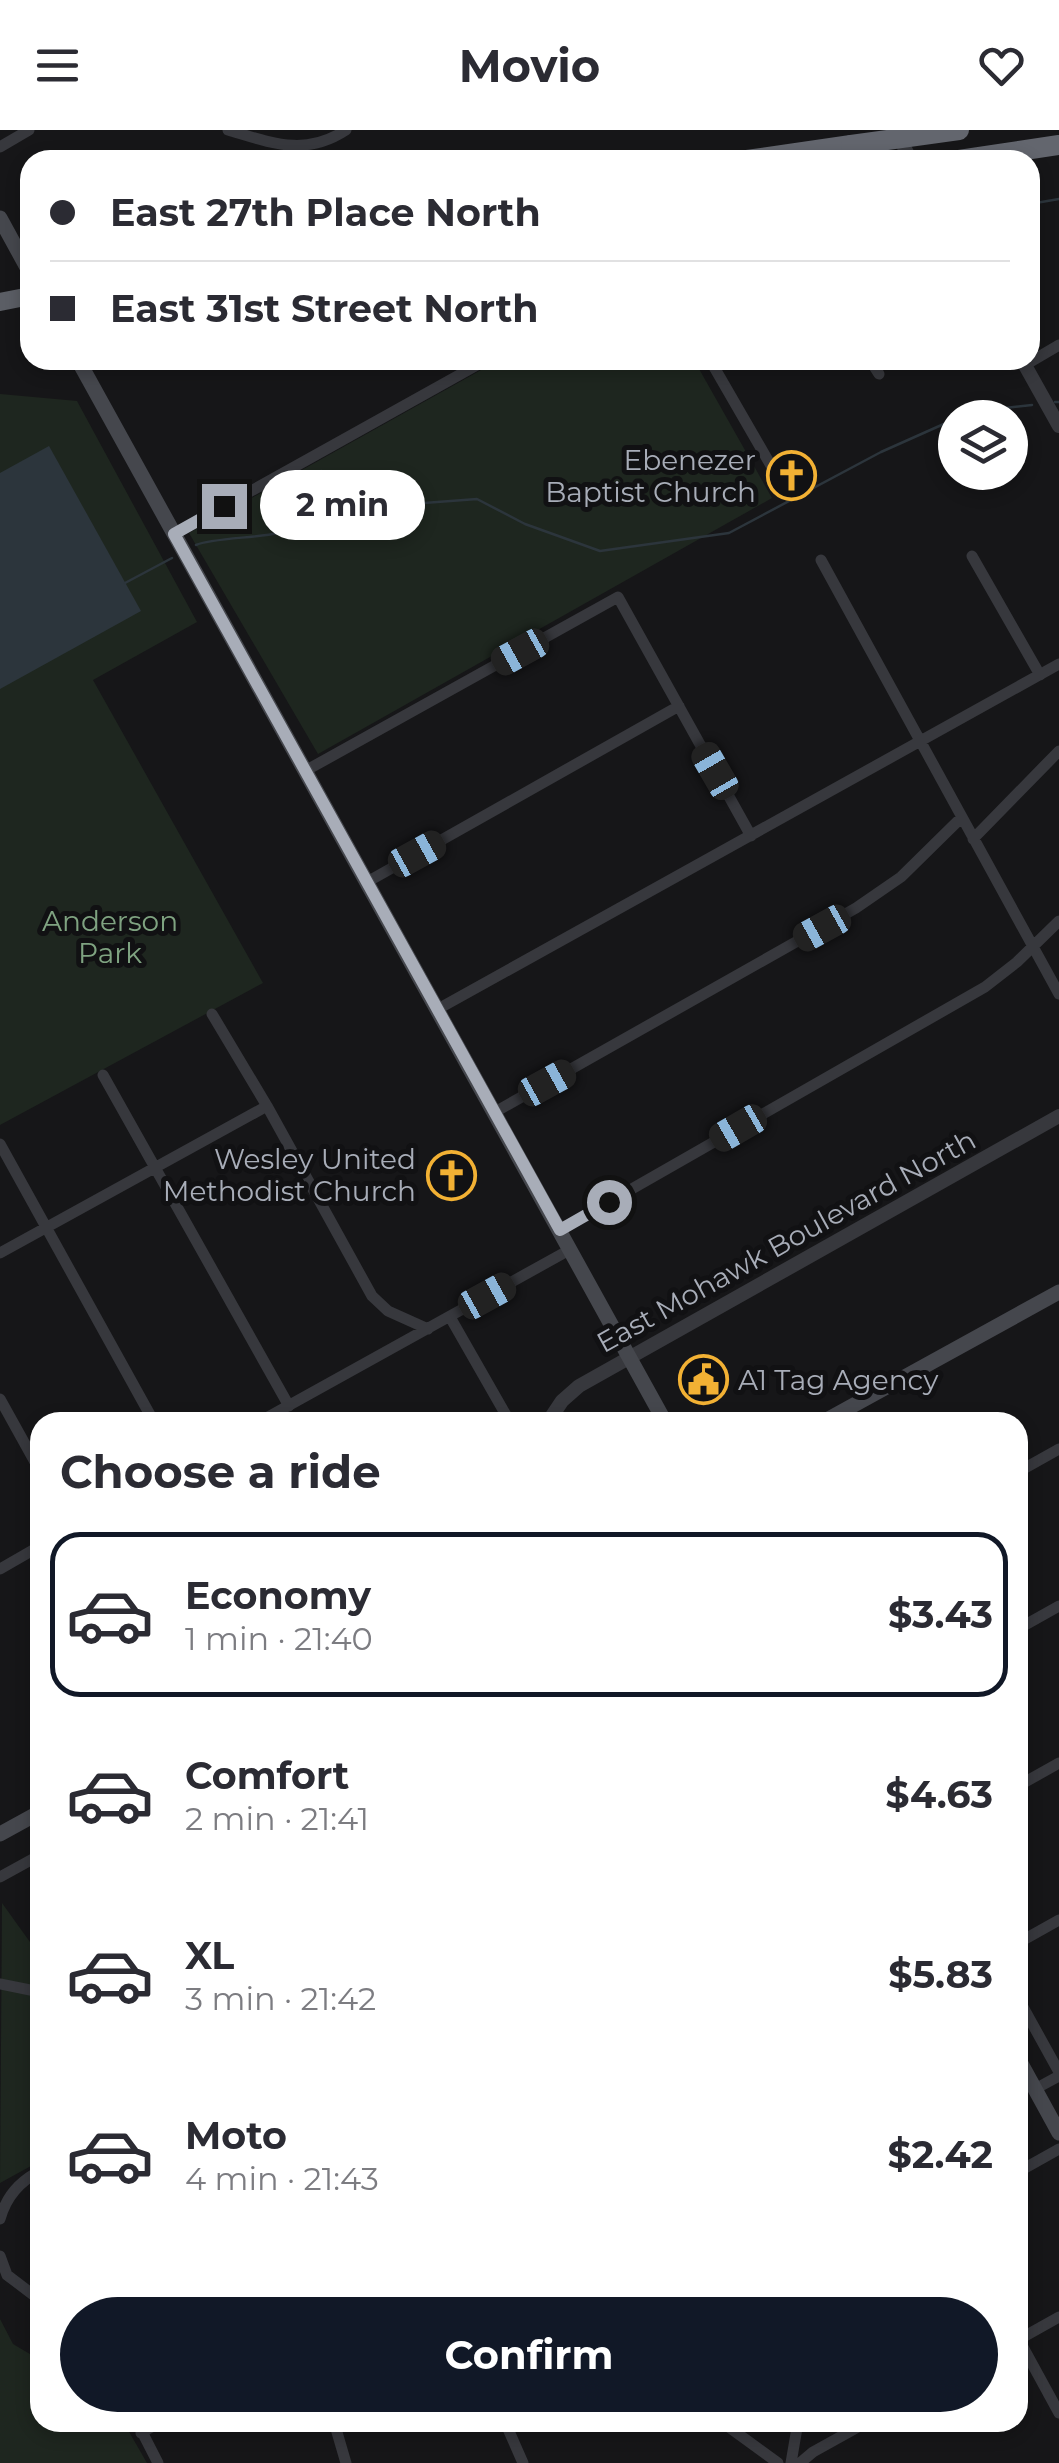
<!DOCTYPE html>
<html lang="en">
<head>
<meta charset="utf-8">
<style>
  :root { --surface:#fff; --page:#f7f7f7; --text:#2b2b33; --muted:#7c7c81; --line:#e1e1e2; --accent:#111827 }
  body { margin:0; font-family:Montserrat,sans-serif; background:var(--page); color:var(--text); height:100vh; display:flex; flex-direction:column; font-size:38px; white-space:nowrap }
  * { box-sizing:border-box; margin:0 }
  p { font-size:32px; color:var(--muted) }
  .icon { flex:none; width:55px; height:55px; fill:none; stroke:currentColor; stroke-width:2; stroke-linecap:round; stroke-linejoin:round }
  .map { position:relative; flex:1; overflow:hidden }
  .side { position:absolute; left:30px; top:1282px; width:998px; height:1020px; display:flex; flex-direction:column; background:var(--surface); border-radius:30px; box-shadow:0 5px 15px #0003 }
  .side>* { flex:none }
  .hud { position:absolute; left:20px; top:20px; width:1020px; height:220px; border-radius:30px; box-shadow:0 5px 15px #0003; display:grid; align-content:center; height:220px; padding:0 30px; background:var(--surface) }
  .tools { position:absolute; left:938px; top:270px; display:grid; gap:20px }
  .tools a { display:grid; place-items:center; width:90px; height:90px; border-radius:50%; background:var(--surface); box-shadow:0 5px 15px #0003; font-size:50px }
  .end { position:absolute; width:45px; height:45px; margin:-22px; border:12px solid #a8adb8; background:#111; box-shadow:0 0 0 5px #111 }
  .from { border-radius:50% }
  .bubble { position:absolute; height:70px; border-radius:35px; background:var(--surface); box-shadow:0 5px 15px #0003; font-size:32px; font-weight:700; line-height:70px; text-align:center }
  .car { position:absolute; width:30px; height:60px; margin:-30px -15px; border-radius:12px; box-shadow:0 0 8px 2px #0007; background:linear-gradient(#222 24%,#8ab4d8 0 40%,#222 0 76%,#8ab4d8 0 86%,#222 0) }
  .hud b { display:flex; align-items:center; gap:35px; height:95px; font-size:38px }
  .hud b+b { border-top:2px solid var(--line) }
  .hud i { width:25px; height:25px; background:var(--text) }
  ul { padding:0; list-style:none }
  li { display:flex; align-items:center; gap:30px; height:165px; margin:0 20px 15px; padding:0 10px; border:5px solid transparent; border-radius:30px }
  li div { flex:1 }
  li b { display:block; font-size:38px }
  li em { font-style:normal; font-weight:700 }
  li.selected { border-color:var(--accent) }
  li>.icon { width:90px; height:90px; stroke-width:1.5 }
  h2 { padding:0 30px; font-size:45px; line-height:120px }
  .button { display:flex; gap:20px; margin-top:auto; padding:20px 30px }
  .button a { flex:1; height:115px; border-radius:60px; background:var(--accent); color:#fff; font-size:40px; font-weight:700; line-height:115px; text-align:center }
  header { display:flex; justify-content:space-between; align-items:center; height:130px; padding:0 30px; background:var(--surface); font-size:45px; font-weight:700 }
  .map>svg:first-child { display:block }
  .green { fill:#1e261f }
  .water { fill:#2c353c }
  .lines { fill:none; stroke-linecap:round; stroke-linejoin:round }
  .stream { stroke:#2c353c; stroke-width:2.5 }
  .minor { stroke:#37383d; stroke-width:11 }
  .tertiary { stroke:#37383d; stroke-width:14 }
  .secondary { stroke:#45474d; stroke-width:15 }
  .trunk { stroke:#5b5e65; stroke-width:18 }
  .motorway { stroke:#63666e; stroke-width:20 }
  .motorway-bridge { stroke:#63666e; stroke-width:20 }
  .route { stroke:#a8adb8; stroke-width:12 }
  .labels { text-anchor:middle; dominant-baseline:central; stroke-width:10; stroke-linejoin:round; paint-order:stroke }
  .poi-label { font-size:28px; fill:#a8adb8; stroke:#111113; text-anchor:end }
  .park-label { font-size:28px; fill:#7fa381; stroke:#111113 }
  .street-label { font-size:28px; fill:#a8adb8; stroke:#111113 }
</style>
</head>
<body>
<header><svg class="icon" aria-label="menu" viewBox="0 0 24 24"><path d="M4 6h16M4 12h16M4 18h16"/></svg>Movio<svg class="icon" aria-label="heart" viewBox="0 0 24 24"><path d="M12 20l-8-8c-3-5 5-10 8-4 3-6 11-1 8 4z"/></svg></header>
<div class="map">
<svg width="1059" height="2333" viewBox="0 0 1059 2333">
  <rect width="100%" height="100%" fill="#161618"/>
  <path class="green" d="M 499,230 L 694,230 L 772,368 L 318,624 L 189,403 Z
    M 0,264 L 77,271 L 197,492 L 93,550 L 263,853 L 0,995 Z
    M 2,1773 L 40,1826 L 40,2031 L 0,2053 Z
    M 0,2189 L 13,2214 L 40,2230 L 40,2292 L 124,2293 L 147,2333 L 0,2333 Z"/>
  <path class="water" d="M 49,316 L 141,481 L 0,559 L 0,343 Z"/>
  <g class="lines">
    <path class="stream" d="M 1030,74 L 1059,69
      M 1055,272 L 1059,272
      M 958,288 L 969,282 L 1032,275
      M 340,347 L 424,373 L 477,369 L 525,394 L 600,421 L 729,403 L 881,322 L 955,289
      M 287,390 L 294,380 L 294,356 L 321,341 L 326,343
      M 196,415 C 211,408 258,408 278,403
      M 125,453 L 172,428"/>
    <path class="minor" d="M 228,0 C 272,13 305,27 346,0
      M 0,17 L 29,0
      M 710,230 L 781,353
      M 870,230 L 879,244
      M 1025,235 L 1059,215
      M 174,404 L 486,230
      M 972,426 L 1040,545
      M 821,430 L 1059,864
      M 305,641 L 618,467 L 751,706
      M 973,709 L 1059,621
      M 367,752 L 679,576
      M 438,879 L 1059,534
      M 212,884 L 267,976 L 372,1166 L 388,1181 L 428,1199
      M 103,945 L 289,1276
      M 495,982 L 856,778 L 901,747 L 961,688
      M 0,1014 L 154,1292
      M 560,1100 L 985,857 L 1017,832 L 1059,791
      M 0,1123 L 267,976
      M 450,1187 L 510,1292
      M 0,1269 L 40,1341
      M 259,1292 L 571,1119
      M 1018,1342 L 1059,1319
      M 0,1439 L 40,1416
      M 1018,1499 L 1059,1476
      M 1018,1656 L 1059,1633
      M 0,1747 L 40,1725
      M 1018,1813 L 1059,1790
      M 0,1854 L 40,1862
      M 1018,1868 L 1059,1942
      M 1035,1959 L 1059,1946
      M 1018,2042 L 1059,2019
      M 0,2089 C 6,2067 20,2051 40,2041
      M 0,2126 L 7,2145 L 40,2170
      M 1018,2208 L 1059,2283
      M 1018,2210 L 1059,2187
      M 137,2292 L 158,2333
      M 334,2292 L 346,2333
      M 505,2292 L 523,2333
      M 722,2292 L 778,2333
      M 141,2303 L 160,2292
      M 791,2333 L 798,2292
      M 800,2333 L 813,2322 L 867,2292"/>
    <path class="tertiary" d="M 897,4 L 911,30
      M 1022,230 L 1059,296
      M 548,1292 L 562,1271 L 579,1256 L 1059,986"/>
    <path class="secondary" d="M 0,88 L 30,143
      M 78,230 L 665,1292
      M 823,1292 L 1059,1162
      M 0,1704 L 40,1682
      M 1018,1928 L 1059,2003"/>
    <path class="trunk" d="M 0,172 L 30,166"/>
    <path class="motorway" d="M 747,30 L 851,15
      M 959,30 L 1059,15"/>
    <path class="motorway-bridge" d="M 851,15 L 959,0"/>
  </g>
  <g class="lines">
    <path class="route" d="M 224,376 L 174,404 L 560,1100 L 609,1072"/>
  </g>
  <defs>
    <symbol id="church-ring" viewBox="-11 -11 22 22"><circle r="9.5" fill="#111113" stroke="#f2b134" stroke-width="1.5"/><path d="M-1.2-6h2.4v3.5h3.3v2.4h-3.3V6h-2.4V-.1h-3.3v-2.4h3.3Z" fill="#f2b134"/></symbol>
    <symbol id="civic-ring" viewBox="-11 -11 22 22"><circle r="9.5" fill="#111113" stroke="#f2b134" stroke-width="1.5"/><path d="M-.6-6.5H3V-4.5H.6V-3L4-1V1h2V6H-6V1h2V-1L-.6-3ZM-1.2 2.5V6h2.4V2.5Z" fill="#f2b134"/></symbol>
  </defs>
  <g fill-rule="evenodd">
    <use href="#church-ring" x="764" y="318" width="55" height="55"/>
    <use href="#church-ring" x="424" y="1018" width="55" height="55"/>
    <use href="#civic-ring" x="676" y="1222" width="55" height="55"/>
  </g>
  <g class="labels">
    <g class="poi-label">
      <text x="756" y="330">Ebenezer<tspan x="756" dy="32">Baptist Church</tspan></text>
      <text x="416" y="1029">Wesley United<tspan x="416" dy="32">Methodist Church</tspan></text>
      <text x="738" y="1250" text-anchor="start">A1 Tag Agency</text>
    </g>
    <g class="park-label">
      <text x="110" y="791">Anderson<tspan x="110" dy="32">Park</tspan></text>
    </g>
    <g class="street-label">
      <text transform="translate(786 1111) rotate(-29)">East Mohawk Boulevard North</text>
    </g>
  </g>
</svg>
<div class="tools">
<a><svg class="icon" aria-label="layers" viewBox="0 0 24 24"><path d="M12 4l9 5-9 5-9-5zM3 14l9 5 9-5"/></svg></a>
</div>
<i class="end from" style="left:609px;top:1072px"></i>
<i class="end" style="left:224px;top:376px"></i>
<div class="bubble" style="left:260px;top:340px;width:165px">2 min</div>
<i class="car" style="left:520px;top:522px;rotate:241deg"></i>
<i class="car" style="left:715px;top:641px;rotate:330deg"></i>
<i class="car" style="left:417px;top:724px;rotate:61deg"></i>
<i class="car" style="left:822px;top:798px;rotate:241deg"></i>
<i class="car" style="left:547px;top:953px;rotate:61deg"></i>
<i class="car" style="left:738px;top:998px;rotate:240deg"></i>
<i class="car" style="left:487px;top:1166px;rotate:61deg"></i>
<div class="hud">
<b><i class="from"></i>East 27th Place North</b>
<b><i></i>East 31st Street North</b>
</div>
<section class="side">
<h2>Choose a ride</h2>
<ul>
<li class="selected"><svg class="icon" aria-label="car" viewBox="0 0 24 24"><path d="M5 17H2v-5l4-1 3-4h7l3 4 3 1v5h-3M9 17h6M6 11h13"/><circle cx="7" cy="17" r="2"/><circle cx="17" cy="17" r="2"/></svg><div><b>Economy</b><p>1 min · 21:40</p></div><em>$3.43</em></li>
<li><svg class="icon" aria-label="car" viewBox="0 0 24 24"><path d="M5 17H2v-5l4-1 3-4h7l3 4 3 1v5h-3M9 17h6M6 11h13"/><circle cx="7" cy="17" r="2"/><circle cx="17" cy="17" r="2"/></svg><div><b>Comfort</b><p>2 min · 21:41</p></div><em>$4.63</em></li>
<li><svg class="icon" aria-label="car" viewBox="0 0 24 24"><path d="M5 17H2v-5l4-1 3-4h7l3 4 3 1v5h-3M9 17h6M6 11h13"/><circle cx="7" cy="17" r="2"/><circle cx="17" cy="17" r="2"/></svg><div><b>XL</b><p>3 min · 21:42</p></div><em>$5.83</em></li>
<li><svg class="icon" aria-label="car" viewBox="0 0 24 24"><path d="M5 17H2v-5l4-1 3-4h7l3 4 3 1v5h-3M9 17h6M6 11h13"/><circle cx="7" cy="17" r="2"/><circle cx="17" cy="17" r="2"/></svg><div><b>Moto</b><p>4 min · 21:43</p></div><em>$2.42</em></li>
</ul>
<div class="button"><a>Confirm</a></div>
</section>
</div>
</body>
</html>
